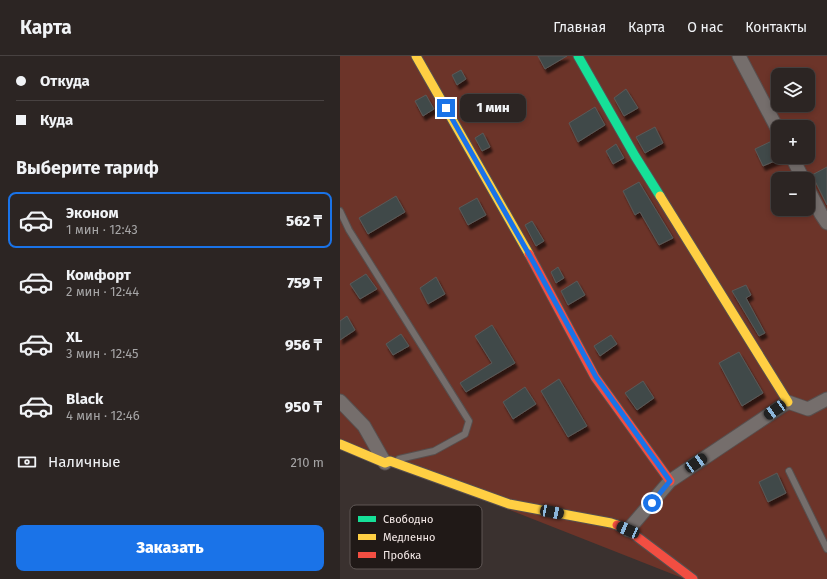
<!DOCTYPE html>
<html lang="ru">
<head>
<meta charset="utf-8">
<style>
  :root { --surface:#2c2523; --page:#383130; --text:#f1f3f6; --muted:#a6a5a6; --line:#484241; --accent:#1a73e8 }
  body { margin:0; font-family:"Fira Sans",sans-serif; background:var(--page); color:var(--text); height:100vh; display:flex; flex-direction:column; font-size:15px; white-space:nowrap }
  * { box-sizing:border-box; margin:0 }
  p { font-size:13px; color:var(--muted) }
  .icon { flex:none; width:22px; height:22px; fill:none; stroke:currentColor; stroke-width:2; stroke-linecap:round; stroke-linejoin:round }
  .map { position:relative; flex:1; overflow:hidden }
  .sheet { display:flex; flex-direction:column; background:var(--surface); width:340px }
  .sheet>* { flex:none }
  .banner { display:grid; align-content:center; height:88px; padding:0 16px; background:var(--surface) }
  .controls { position:absolute; left:431px; top:12px; display:grid; gap:8px }
  .controls a { display:grid; place-items:center; width:44px; height:44px; border-radius:8px; background:var(--surface); box-shadow:0 2px 6px #0003,0 0 0 1px var(--line); font-size:20px }
  .end { position:absolute; width:18px; height:18px; margin:-9px; border:5px solid #1a73e8; background:#fff; box-shadow:0 0 0 2px #fff }
  .from { border-radius:50% }
  .bubble { position:absolute; height:28px; border-radius:8px; background:var(--surface); box-shadow:0 2px 6px #0003,0 0 0 1px var(--line); font-size:13px; font-weight:800; line-height:28px; text-align:center }
  .car { position:absolute; width:12px; height:24px; margin:-12px -6px; border-radius:5px; box-shadow:0 0 3px 1px #0007; background:linear-gradient(#222 24%,#8ab4d8 0 40%,#222 0 76%,#8ab4d8 0 86%,#222 0) }
  .banner b { display:flex; align-items:center; gap:14px; height:38px; font-size:15px }
  .banner b+b { border-top:1px solid var(--line) }
  .banner i { width:10px; height:10px; background:var(--text) }
  ul { padding:0; list-style:none }
  li { display:flex; align-items:center; gap:12px; height:56px; margin:0 8px 6px; padding:0 8px; border:2px solid transparent; border-radius:8px }
  li div { flex:1 }
  li b { display:block; font-size:15px }
  li em { font-style:normal; font-weight:800 }
  li.current { border-color:var(--accent) }
  li>.icon { width:36px; height:36px; stroke-width:1.5 }
  h2 { padding:0 16px; font-size:18px; line-height:48px }
  .pay { display:flex; align-items:center; gap:10px; height:44px; padding:0 16px; font-size:15px }
  .pay p { margin-inline-start:auto }
  .primary-button { display:flex; gap:8px; margin-top:auto; padding:8px 16px }
  .primary-button a { flex:1; height:46px; border-radius:8px; background:var(--accent); color:#fff; font-size:16px; font-weight:800; line-height:46px; text-align:center }
  header { display:flex; align-items:center; gap:24px; box-sizing:border-box; height:56px; padding:0 20px; background:var(--surface); border-bottom:1px solid var(--line) }
  header strong { font-size:19px }
  nav { display:flex; gap:22px; margin-inline-start:auto; font-size:14px }
  main { display:flex; flex:1; min-height:0 }
  .map>svg:first-child { display:block }
  .green { fill:#6c3429; fill-rule:evenodd }
  .building { fill:#414948; stroke:#595958; filter:url(#shadow) }
  .lines { fill:none; stroke-linecap:round; stroke-linejoin:round }
  .lane-casing { stroke:#574f4e; stroke-width:8 }
  .street-casing { stroke:#574f4e; stroke-width:15 }
  .fast-casing { stroke:#574f4e; stroke-width:11 }
  .slow-casing { stroke:#574f4e; stroke-width:11 }
  .jam-casing { stroke:#574f4e; stroke-width:11 }
  .lane { stroke:#756e6c; stroke-width:6 }
  .street { stroke:#756e6c; stroke-width:13 }
  .fast { stroke:#16e098; stroke-width:9 }
  .slow { stroke:#ffcf43; stroke-width:9 }
  .jam { stroke:#f24e42; stroke-width:9 }
  .route { stroke:#1a73e8; stroke-width:5 }
  .key { fill:#201917; stroke:#5f5755; stroke-width:1 }
  .key-label { font-size:11px; fill:#f3e8e6 }
</style>
</head>
<body>
<header>
<strong>Карта</strong>
<nav><a>Главная</a><a>Карта</a><a>О нас</a><a>Контакты</a></nav>
</header>
<main>
<section class="sheet">
<div class="banner">
<b><i class="from"></i>Откуда</b>
<b><i></i>Куда</b>
</div>
<h2>Выберите тариф</h2>
<ul>
<li class="current"><svg class="icon" aria-label="car" viewBox="0 0 24 24"><path d="M5 17H2v-5l4-1 3-4h7l3 4 3 1v5h-3M9 17h6M6 11h13"/><circle cx="7" cy="17" r="2"/><circle cx="17" cy="17" r="2"/></svg><div><b>Эконом</b><p>1 мин · 12:43</p></div><em>562 ₸</em></li>
<li><svg class="icon" aria-label="car" viewBox="0 0 24 24"><path d="M5 17H2v-5l4-1 3-4h7l3 4 3 1v5h-3M9 17h6M6 11h13"/><circle cx="7" cy="17" r="2"/><circle cx="17" cy="17" r="2"/></svg><div><b>Комфорт</b><p>2 мин · 12:44</p></div><em>759 ₸</em></li>
<li><svg class="icon" aria-label="car" viewBox="0 0 24 24"><path d="M5 17H2v-5l4-1 3-4h7l3 4 3 1v5h-3M9 17h6M6 11h13"/><circle cx="7" cy="17" r="2"/><circle cx="17" cy="17" r="2"/></svg><div><b>XL</b><p>3 мин · 12:45</p></div><em>956 ₸</em></li>
<li><svg class="icon" aria-label="car" viewBox="0 0 24 24"><path d="M5 17H2v-5l4-1 3-4h7l3 4 3 1v5h-3M9 17h6M6 11h13"/><circle cx="7" cy="17" r="2"/><circle cx="17" cy="17" r="2"/></svg><div><b>Black</b><p>4 мин · 12:46</p></div><em>950 ₸</em></li>
</ul>
<div class="pay"><svg class="icon" aria-label="cash" viewBox="0 0 24 24"><path d="M3 7h18v10H3z"/><circle cx="12" cy="12" r="2"/></svg>Наличные<p>210 m</p></div>
<div class="primary-button"><a>Заказать</a></div>
</section>
<div class="map">
<svg width="487" height="523" viewBox="0 0 487 523">
  <defs>
    <filter id="shadow"><feDropShadow dx="2.5" dy="4.5" stdDeviation="1" flood-color="#0009"/></filter>
  </defs>
  <rect width="100%" height="100%" fill="#3a312f"/>
  <path class="green" d="M 0,0 L 487,0 L 487,523 L 345,523 L 0,387 ZM 438,19 L 468,19 L 468,49 L 438,49 ZM 438,71 L 468,71 L 468,101 L 438,101 ZM 438,123 L 468,123 L 468,153 L 438,153 Z"/>
  <path class="building" d="M 198,0 L 227,0 L 205,13 Z
    M 121,14 L 126,23 L 117,29 L 112,19 Z
    M 286,33 L 298,52 L 284,60 L 274,42 Z
    M 86,39 L 94,53 L 83,60 L 75,45 Z
    M 255,51 L 265,69 L 238,86 L 229,67 Z
    M 315,71 L 323,87 L 305,97 L 296,81 Z
    M 143,77 L 150,91 L 142,95 L 135,82 Z
    M 434,84 L 438,93 L 438,101 L 442,102 L 423,110 L 415,93 Z
    M 276,88 L 284,102 L 273,108 L 266,95 Z
    M 487,111 L 487,149 L 472,119 Z
    M 299,126 L 333,182 L 319,189 L 300,156 L 295,159 L 283,135 Z
    M 56,140 L 65,156 L 28,178 L 19,162 Z
    M 137,142 L 146,159 L 128,169 L 119,152 Z
    M 192,165 L 204,185 L 196,190 L 185,169 Z
    M 218,211 L 224,222 L 216,227 L 211,216 Z
    M 26,218 L 37,233 L 20,243 L 10,228 Z
    M 96,221 L 105,238 L 88,248 L 80,232 Z
    M 237,225 L 245,239 L 228,249 L 221,235 Z
    M 406,229 L 411,239 L 406,242 L 425,277 L 419,280 L 392,235 Z
    M 7,260 L 15,274 L 0,284 L 0,265 Z
    M 152,269 L 175,307 L 126,336 L 120,327 L 152,307 L 135,280 Z
    M 61,278 L 69,290 L 53,299 L 46,288 Z
    M 271,279 L 277,288 L 260,300 L 254,290 Z
    M 399,296 L 423,337 L 402,350 L 379,307 Z
    M 219,323 L 247,370 L 228,381 L 201,335 Z
    M 303,325 L 314,342 L 297,354 L 285,337 Z
    M 185,331 L 196,348 L 173,363 L 163,346 Z
    M 437,417 L 446,437 L 428,446 L 419,426 Z"/>
  <g class="lines">
    <defs>
      <path id="lane" d="M 0,155 L 9,174 L 129,365 L 125,378 L 94,395 L 59,403
        M 449,415 L 487,493"/>
      <path id="street" d="M 399,0 L 438,74
        M 452,101 L 463,123
        M 468,133 L 481,158 L 487,167
        M 0,345 L 24,370 L 45,407
        M 288,474 L 330,425 L 448,346 L 468,353 L 487,343"/>
      <path id="fast" d="M 238,0 L 295,100 L 320,140"/>
      <path id="slow" d="M 76,0 L 189,198
        M 320,140 L 448,346
        M 0,388 L 45,407 L 50,405 L 169,448 L 271,467 L 277,469"/>
      <path id="jam" d="M 189,198 L 255,321 L 330,425
        M 277,469 L 288,474 L 353,523"/>
    </defs>
    <use href="#lane" class="lane-casing"/>
    <use href="#street" class="street-casing"/>
    <use href="#fast" class="fast-casing"/>
    <use href="#slow" class="slow-casing"/>
    <use href="#jam" class="jam-casing"/>
    <use href="#lane" class="lane"/>
    <use href="#street" class="street"/>
    <use href="#fast" class="fast"/>
    <use href="#slow" class="slow"/>
    <use href="#jam" class="jam"/>
  </g>
  <g class="lines">
    <path class="route" d="M 106,52 L 195,209 L 256,321 L 330,425 L 312,447"/>
  </g>
  <rect x="10" y="449" width="132" height="64" rx="6" class="key"/>
  <rect x="18" y="460" width="18" height="6" fill="#16e098"/>
  <rect x="18" y="478" width="18" height="6" fill="#ffcf43"/>
  <rect x="18" y="496" width="18" height="6" fill="#f24e42"/>
  <g class="key-label">
    <text x="43" y="467">Свободно</text>
    <text x="43" y="485">Медленно</text>
    <text x="43" y="503">Пробка</text>
  </g>
</svg>
<div class="controls">
<a><svg class="icon" aria-label="layers" viewBox="0 0 24 24"><path d="M12 4l9 5-9 5-9-5zM3 14l9 5 9-5"/></svg></a>
<a>+</a>
<a>−</a>
</div>
<i class="end from" style="left:312px;top:447px"></i>
<i class="end" style="left:106px;top:52px"></i>
<div class="bubble" style="left:120px;top:38px;width:66px">1 мин</div>
<i class="car" style="left:435px;top:354px;rotate:236deg"></i>
<i class="car" style="left:356px;top:407px;rotate:56deg"></i>
<i class="car" style="left:212px;top:456px;rotate:101deg"></i>
<i class="car" style="left:288px;top:474px;rotate:293deg"></i>
</div>
</main>
</body>
</html>
